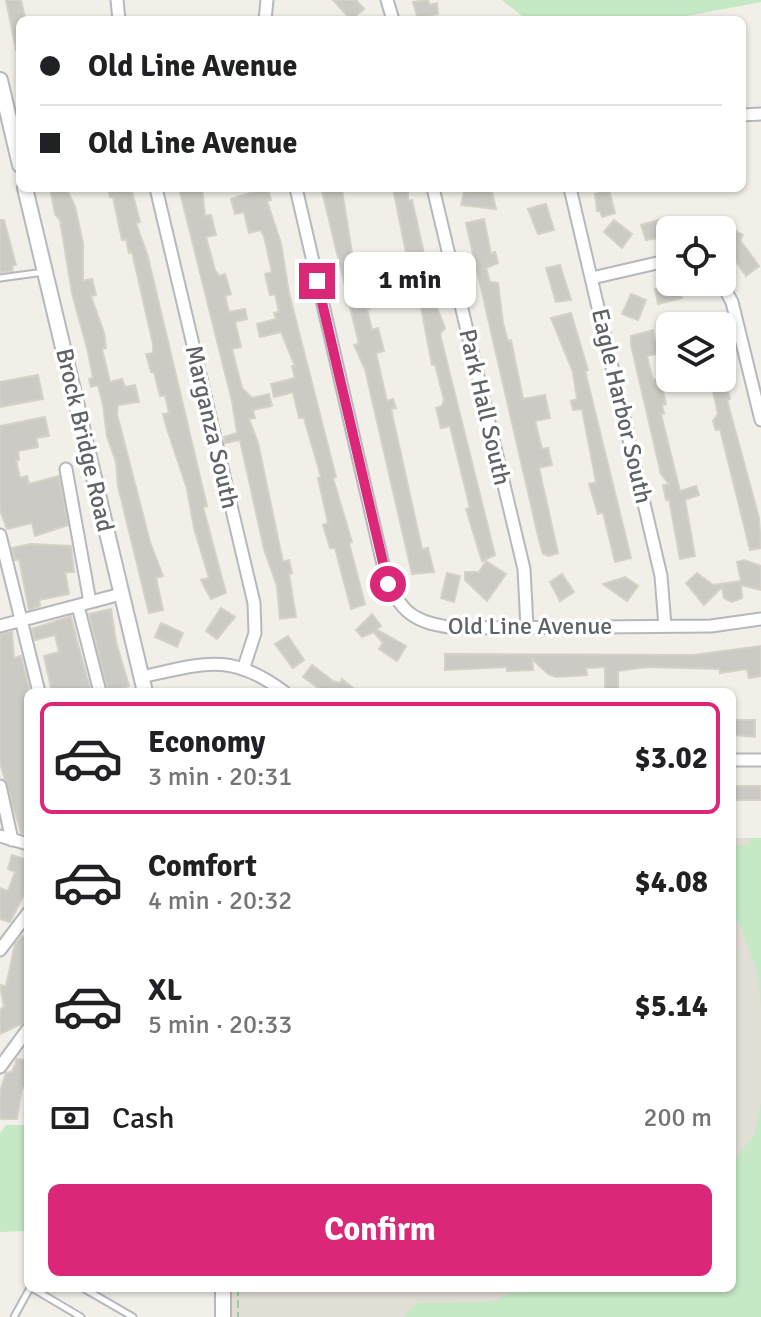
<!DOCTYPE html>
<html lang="en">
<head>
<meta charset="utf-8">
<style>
  :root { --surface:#fff; --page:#f6f6f6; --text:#202124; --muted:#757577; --line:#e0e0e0; --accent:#db2777 }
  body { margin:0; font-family:Signika,sans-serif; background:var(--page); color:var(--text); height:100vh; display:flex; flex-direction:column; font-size:30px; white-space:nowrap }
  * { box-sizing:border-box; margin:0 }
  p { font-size:26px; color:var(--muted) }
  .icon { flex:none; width:44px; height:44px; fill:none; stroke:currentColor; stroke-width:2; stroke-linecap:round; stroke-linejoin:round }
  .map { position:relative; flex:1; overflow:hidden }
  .panel { position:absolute; left:24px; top:688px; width:712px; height:604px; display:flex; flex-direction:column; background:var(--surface); border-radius:12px; box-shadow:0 2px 6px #0004 }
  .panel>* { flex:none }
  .banner { position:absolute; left:16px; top:16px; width:730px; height:176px; border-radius:12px; box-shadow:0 2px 6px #0004; display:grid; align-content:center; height:176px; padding:0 24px; background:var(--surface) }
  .fabs { position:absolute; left:656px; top:216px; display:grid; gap:16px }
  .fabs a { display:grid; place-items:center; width:80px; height:80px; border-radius:12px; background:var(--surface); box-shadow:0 2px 6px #0004; font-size:40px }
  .end { position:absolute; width:36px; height:36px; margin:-18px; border:10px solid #db2777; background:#fff; box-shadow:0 0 0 4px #fff }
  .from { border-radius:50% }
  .bubble { position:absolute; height:56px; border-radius:12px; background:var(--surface); box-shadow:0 2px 6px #0004; font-size:26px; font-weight:700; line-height:56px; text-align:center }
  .banner b { display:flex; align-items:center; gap:28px; height:76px; font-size:30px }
  .banner b+b { border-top:2px solid var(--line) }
  .banner i { width:20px; height:20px; background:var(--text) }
  ul { padding:14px 0 0; list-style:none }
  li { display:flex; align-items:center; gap:24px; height:112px; margin:0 16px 12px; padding:0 8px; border:4px solid transparent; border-radius:12px }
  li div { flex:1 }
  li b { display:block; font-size:30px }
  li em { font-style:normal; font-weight:700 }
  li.selected { border-color:var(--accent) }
  li>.icon { width:72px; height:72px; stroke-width:1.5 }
  .pay { display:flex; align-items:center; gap:20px; height:88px; padding:0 24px; font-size:30px }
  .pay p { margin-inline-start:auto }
  .button { display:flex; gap:16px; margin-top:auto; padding:16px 24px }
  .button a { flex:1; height:92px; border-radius:12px; background:var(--accent); color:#fff; font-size:32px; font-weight:700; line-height:92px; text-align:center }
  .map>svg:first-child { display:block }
  .education { fill:#e1ded6 }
  .green { fill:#c5e8c5 }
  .building { fill:#cccac5; stroke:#d6d1c6; stroke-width:2 }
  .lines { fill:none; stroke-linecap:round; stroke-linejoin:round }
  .service-casing { stroke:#b5b8bc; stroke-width:9 }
  .minor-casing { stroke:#b5b8bc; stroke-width:15 }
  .tertiary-casing { stroke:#b5b8bc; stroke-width:18 }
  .path { stroke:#9cc7a9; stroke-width:2; stroke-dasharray:8 4; stroke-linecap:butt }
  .service { stroke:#fff; stroke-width:5 }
  .minor { stroke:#fff; stroke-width:11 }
  .tertiary { stroke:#fff; stroke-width:14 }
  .route { stroke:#db2777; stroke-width:10 }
  .labels { text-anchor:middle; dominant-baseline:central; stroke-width:7; stroke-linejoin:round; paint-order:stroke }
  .street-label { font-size:24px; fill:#5f6368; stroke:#fff }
</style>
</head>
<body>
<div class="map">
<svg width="761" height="1317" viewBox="0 0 761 1317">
  <rect width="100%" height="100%" fill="#f1efe8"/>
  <path class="education" d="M 732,838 L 750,838 L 761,949 L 761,1137 L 732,1234 Z
    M 227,1288 L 562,1288 L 499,1317 L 227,1317 Z"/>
  <path class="green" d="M 502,0 L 761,0 L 761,2 L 665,20 L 527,20 Z
    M 750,838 L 761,838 L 761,1009 L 758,974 L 739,922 L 732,918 L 732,845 L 750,845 Z
    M 761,1101 L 761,1317 L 402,1317 L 418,1303 L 492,1302 L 522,1288 L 732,1288 L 732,1163 L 755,1134 Z
    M 6,1125 L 28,1125 L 28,1231 L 0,1232 L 0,1133 Z"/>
  <path class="building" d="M 6,0 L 21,0 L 25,18 L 20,19 L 20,50 L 16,50 Z
    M 333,0 L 356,0 L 364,9 L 351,20 Z
    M 428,0 L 429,5 L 437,3 L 438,14 L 418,19 L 413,2 Z
    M 50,188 L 66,188 L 75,206 L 83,243 L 83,281 L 92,279 L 96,295 L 91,296 L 104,333 L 106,348 L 102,349 L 110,382 L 122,379 L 125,387 L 135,385 L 139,402 L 118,405 L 117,414 L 150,542 L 163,576 L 156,578 L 163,610 L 149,613 L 118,486 L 116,462 L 107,436 L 103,405 L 98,385 L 91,387 L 89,379 L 93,378 L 88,352 L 72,293 L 60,220 L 55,214 Z
    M 108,188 L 131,188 L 135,203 L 140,222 L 136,223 L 148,257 L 207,506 L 203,507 L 226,593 L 211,599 L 201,580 L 209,578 L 194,528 L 187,489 L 167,429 L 163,414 L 169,413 L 165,395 L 160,396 L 154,372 L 151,372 L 146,354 L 153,353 L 153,344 L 132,252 L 129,253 L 126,239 L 122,240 L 113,197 L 110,197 Z
    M 179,188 L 202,188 L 205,216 L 211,215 L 216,235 L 206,237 L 215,270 L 219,276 L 225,274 L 231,294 L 225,296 L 229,312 L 245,309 L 247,319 L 235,322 L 241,347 L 232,349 L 242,388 L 252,398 L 269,394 L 272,406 L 253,410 L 255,418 L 249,419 L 258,443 L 283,562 L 289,560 L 292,573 L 289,574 L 296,617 L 280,619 L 277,586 L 264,549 L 240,440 L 225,443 L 224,437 L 237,433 L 232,401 Z
    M 252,188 L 268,188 L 271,200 L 267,201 L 281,243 L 289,293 L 336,477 L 333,478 L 352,542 L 349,543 L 365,604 L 351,609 L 335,548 L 330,548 L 323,525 L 328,523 L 318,478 L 321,477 L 304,418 L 299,418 L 293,392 L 274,397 L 271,384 L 295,378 L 292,366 L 295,366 L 281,332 L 260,337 L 257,324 L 276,319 L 274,313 L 279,312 L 275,294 L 270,295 L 265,274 L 272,272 L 264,236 L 260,230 L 249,233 L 244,212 L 235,214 L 231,199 L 253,192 Z
    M 333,188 L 342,190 L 354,265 L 378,261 L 384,288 L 366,292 L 370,308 L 367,309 L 372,330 L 378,328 L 384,351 L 376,353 L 387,401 L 393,399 L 396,408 L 391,409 L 422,549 L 428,548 L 434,572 L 412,574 L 365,369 L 354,345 L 359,344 L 322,191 Z
    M 393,188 L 408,188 L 408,201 L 412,200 L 428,271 L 426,275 L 411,278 Z
    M 465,188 L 491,188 L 496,209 L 461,205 Z
    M 609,190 L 615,213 L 602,217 L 600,211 L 597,211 L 595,194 Z
    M 546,204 L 554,230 L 538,234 L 528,209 Z
    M 484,219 L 491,254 L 495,252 L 498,263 L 486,268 L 490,282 L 498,283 L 503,323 L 508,341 L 511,340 L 523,399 L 545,395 L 550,418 L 535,421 L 542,449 L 548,448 L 552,465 L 539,468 L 558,553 L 549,556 L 543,554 L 539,540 L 466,223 Z
    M 662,219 L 667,236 L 646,240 L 641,225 Z
    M 0,220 L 4,220 L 16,265 L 12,266 L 13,271 L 0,272 Z
    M 614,220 L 632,234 L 622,248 L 604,232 Z
    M 722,223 L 743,235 L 740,240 L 759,266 L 746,276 L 727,248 L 722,257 Z
    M 560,265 L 571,300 L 556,302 L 546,268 Z
    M 679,284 L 682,298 L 658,304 L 655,289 Z
    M 429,287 L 445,328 L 440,334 L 495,555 L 482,561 L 466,509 L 470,508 L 450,426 L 441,428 L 436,408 L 442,406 L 444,400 L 435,364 L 432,365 L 421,307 L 409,307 L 406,295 Z
    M 631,294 L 646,300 L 638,320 L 622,314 Z
    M 571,313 L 588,370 L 585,371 L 631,558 L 615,562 L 603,512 L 598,514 L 589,484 L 596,482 L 582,409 L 573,410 L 571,401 L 577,399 L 573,372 L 551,318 Z
    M 653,330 L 655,341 L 670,338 L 670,351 L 647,356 L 653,380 L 660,378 L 666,404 L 662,405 L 664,414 L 661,414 L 680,491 L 696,486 L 699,495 L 685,500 L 695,556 L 680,559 L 669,499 L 666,500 L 663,485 L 669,484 L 661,474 L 631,345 L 631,336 Z
    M 38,375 L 43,399 L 0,407 L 0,382 Z
    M 710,378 L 725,378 L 730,399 L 727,400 L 759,518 L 761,548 L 750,550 L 720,429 L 716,430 L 713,421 L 718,414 Z
    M 45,417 L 49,436 L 36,438 L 38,447 L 18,451 L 19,460 L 16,460 L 20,478 L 27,476 L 29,484 L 59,476 L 68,525 L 35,536 L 32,523 L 7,529 L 0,510 L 0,426 Z
    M 31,544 L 71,546 L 74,572 L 65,572 L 69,594 L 39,600 L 40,606 L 29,610 L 19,559 L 15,560 L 12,548 Z
    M 744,560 L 761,566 L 761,590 L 741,585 L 742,598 L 732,602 L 724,598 L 722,587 L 704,605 L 686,583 L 697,573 L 713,585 L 741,581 L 737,562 Z
    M 486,561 L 506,574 L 487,601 L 465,580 L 465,572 L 479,572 Z
    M 447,573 L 460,576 L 454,602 L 441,598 Z
    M 562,574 L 574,592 L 560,601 L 550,582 Z
    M 625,577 L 638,586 L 627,601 L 603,584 Z
    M 221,608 L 235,617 L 217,639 L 206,631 Z
    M 111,609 L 116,642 L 129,686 L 108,691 L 89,614 Z
    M 372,614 L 381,626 L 376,629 L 406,646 L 397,661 L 379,649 L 383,643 L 374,632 L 362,637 L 356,630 Z
    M 71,616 L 77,641 L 91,692 L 52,692 L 44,656 L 59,652 L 55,635 L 35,640 L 32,629 Z
    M 161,623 L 183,633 L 177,647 L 155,637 Z
    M 12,632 L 14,658 L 21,656 L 30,692 L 28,835 L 21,833 L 0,763 L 0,634 Z
    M 288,636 L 304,660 L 293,668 L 275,644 Z
    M 761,646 L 761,676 L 749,678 L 747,669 L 720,673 L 720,669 L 646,667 L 618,671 L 618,692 L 605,692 L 605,667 L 586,668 L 587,675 L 556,677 L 548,674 L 532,659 L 533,670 L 507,671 L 507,667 L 445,670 L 445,654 L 693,655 Z
    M 312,665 L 333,681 L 340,683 L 342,679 L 358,692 L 324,692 L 303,677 Z
    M 734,720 L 755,720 L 755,737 L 734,735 Z
    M 732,786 L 761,786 L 761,800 L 732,800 Z
    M 12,855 L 28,860 L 28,887 L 10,922 L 0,919 L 0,888 L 8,891 L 15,872 L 8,869 Z
    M 22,936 L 28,937 L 25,982 L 28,1021 L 0,1034 L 0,1010 L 4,1007 L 0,985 L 6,986 L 15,944 Z
    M 17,1059 L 28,1060 L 28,1075 L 25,1088 L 22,1087 L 17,1119 L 0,1119 L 0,1092 L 6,1073 L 12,1072 Z"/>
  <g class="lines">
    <defs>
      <path id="service" d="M 0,278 L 44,272
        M 32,1288 L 81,1317
        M 83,1288 L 133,1317
        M 14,1317 L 30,1288"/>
      <path id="minor" d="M 117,0 L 119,20
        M 387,0 L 393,20
        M 265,20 L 267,0
        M 742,115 L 761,114
        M 156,188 L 254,603 L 255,633 L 244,667
        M 296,188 L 382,560 C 395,609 410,625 462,628 L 711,626 L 761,619
        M 433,188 L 524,569 L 527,627
        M 570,188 L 661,576 L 665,626
        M 592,278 L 670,260
        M 721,282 L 732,302 L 761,420
        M 66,469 L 90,602
        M 0,535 L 39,692
        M 78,606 L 100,692
        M 0,626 L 121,594
        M 141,677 C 202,664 230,651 284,692
        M 732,760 L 761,760
        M 0,786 L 12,840
        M 0,836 L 28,844
        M 0,950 L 28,913
        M 0,1067 L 28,1029"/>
      <path id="tertiary" d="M 0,80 L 20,165
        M 25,188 L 145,692
        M 223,1317 L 223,1288"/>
    </defs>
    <use href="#service" class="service-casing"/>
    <use href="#minor" class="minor-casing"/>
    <use href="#tertiary" class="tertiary-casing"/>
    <path class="path" d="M 238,1288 L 238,1317"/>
    <use href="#service" class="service"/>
    <use href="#minor" class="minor"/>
    <use href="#tertiary" class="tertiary"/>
  </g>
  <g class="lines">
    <path class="route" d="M 317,281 L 388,584"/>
  </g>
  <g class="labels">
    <g class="street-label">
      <text transform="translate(622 406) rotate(77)">Eagle Harbor South</text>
      <text transform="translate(485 407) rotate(77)">Park Hall South</text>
      <text transform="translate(212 427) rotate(77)">Marganza South</text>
      <text transform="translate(85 440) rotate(77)">Brock Bridge Road</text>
      <text x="530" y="626">Old Line Avenue</text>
    </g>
  </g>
</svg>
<div class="fabs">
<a><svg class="icon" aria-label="locate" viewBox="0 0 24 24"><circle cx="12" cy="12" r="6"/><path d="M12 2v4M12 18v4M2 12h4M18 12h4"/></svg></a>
<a><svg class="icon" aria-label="layers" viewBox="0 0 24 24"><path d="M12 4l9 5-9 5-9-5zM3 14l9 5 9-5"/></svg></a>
</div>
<i class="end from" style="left:388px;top:584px"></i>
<i class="end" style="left:317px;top:281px"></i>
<div class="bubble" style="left:344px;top:252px;width:132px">1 min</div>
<div class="banner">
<b><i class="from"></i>Old Line Avenue</b>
<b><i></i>Old Line Avenue</b>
</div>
<section class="panel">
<ul>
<li class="selected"><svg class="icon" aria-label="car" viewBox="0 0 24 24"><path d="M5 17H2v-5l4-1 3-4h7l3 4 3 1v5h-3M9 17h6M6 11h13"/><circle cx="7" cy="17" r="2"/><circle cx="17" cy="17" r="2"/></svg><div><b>Economy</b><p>3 min · 20:31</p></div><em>$3.02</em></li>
<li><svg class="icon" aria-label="car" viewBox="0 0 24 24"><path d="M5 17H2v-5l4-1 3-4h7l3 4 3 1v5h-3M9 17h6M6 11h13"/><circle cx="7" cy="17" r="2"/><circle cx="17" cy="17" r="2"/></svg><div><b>Comfort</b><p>4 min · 20:32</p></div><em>$4.08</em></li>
<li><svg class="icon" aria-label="car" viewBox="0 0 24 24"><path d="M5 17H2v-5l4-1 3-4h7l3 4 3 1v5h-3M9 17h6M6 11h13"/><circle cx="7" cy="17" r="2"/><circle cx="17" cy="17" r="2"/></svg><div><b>XL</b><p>5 min · 20:33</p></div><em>$5.14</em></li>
</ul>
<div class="pay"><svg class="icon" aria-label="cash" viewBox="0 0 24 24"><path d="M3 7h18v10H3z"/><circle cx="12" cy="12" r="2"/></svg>Cash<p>200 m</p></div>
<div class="button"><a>Confirm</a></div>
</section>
</div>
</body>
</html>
